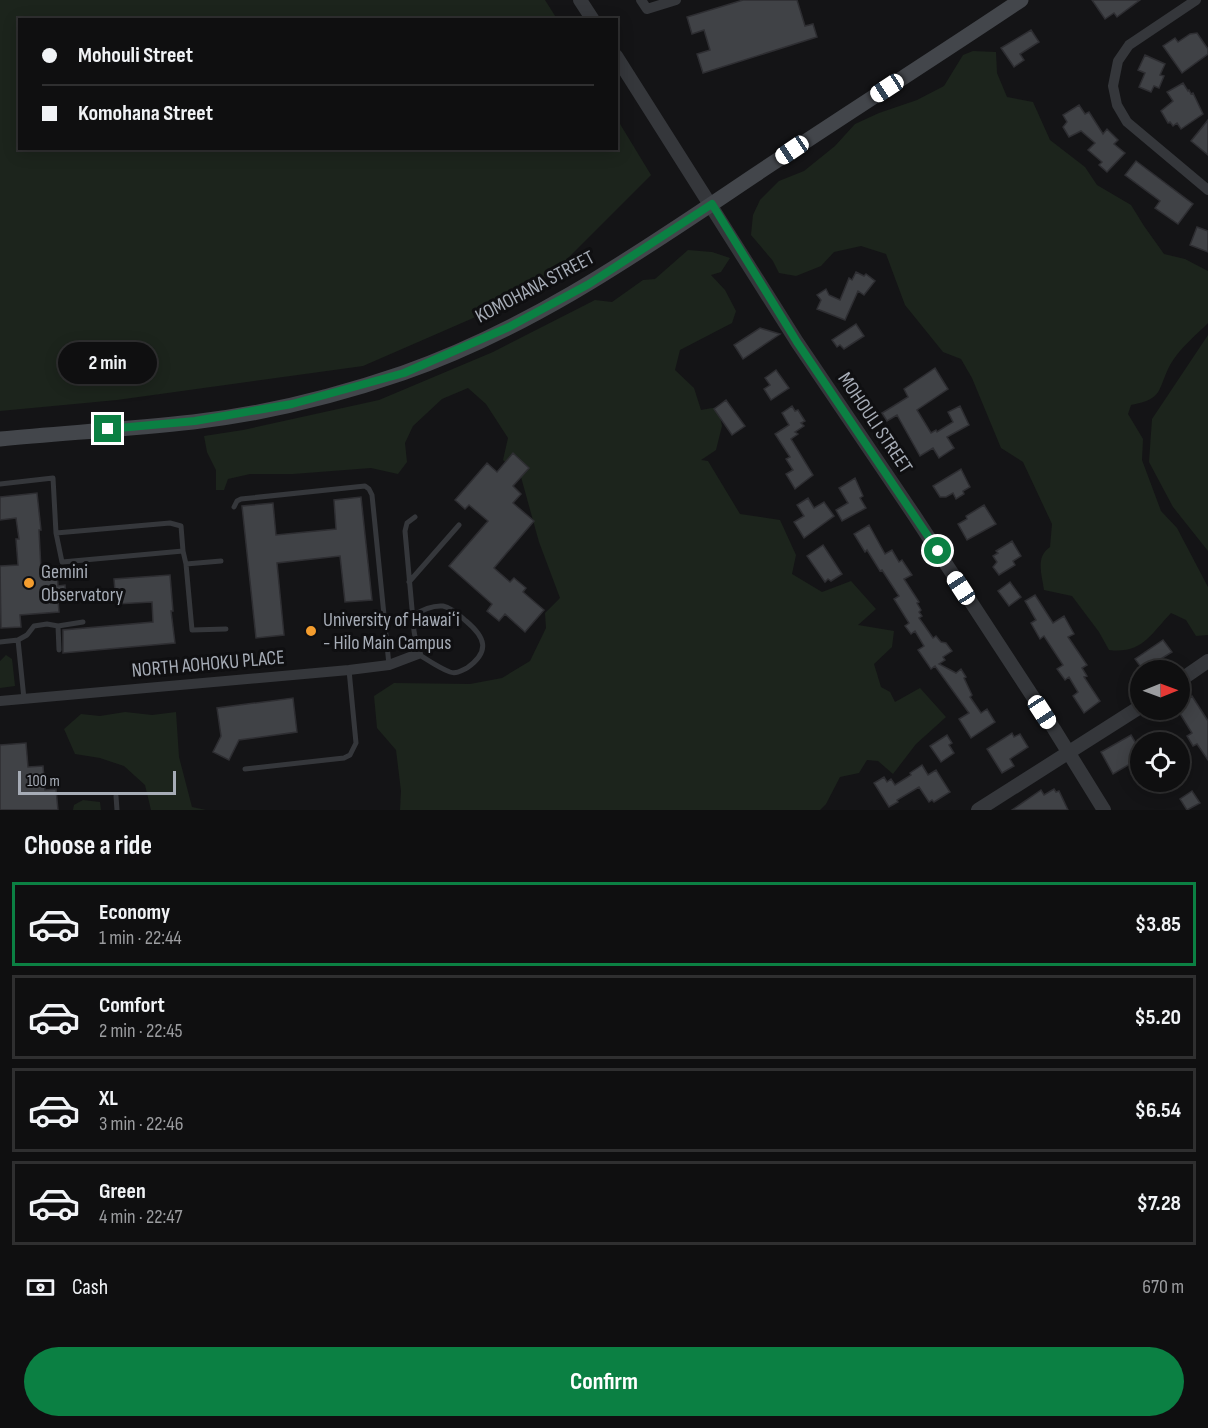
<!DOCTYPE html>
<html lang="en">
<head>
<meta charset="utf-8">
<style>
  :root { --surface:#0f0f10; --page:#181819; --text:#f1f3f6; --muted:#9b9c9f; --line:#2f2f30; --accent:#0b8043 }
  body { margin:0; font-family:"Sofia Sans Condensed",sans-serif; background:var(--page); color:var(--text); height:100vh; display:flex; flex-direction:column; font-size:22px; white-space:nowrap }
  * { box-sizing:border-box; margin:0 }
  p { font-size:20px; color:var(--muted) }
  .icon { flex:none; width:33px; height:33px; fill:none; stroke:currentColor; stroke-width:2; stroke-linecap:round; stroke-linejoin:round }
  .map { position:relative; height:810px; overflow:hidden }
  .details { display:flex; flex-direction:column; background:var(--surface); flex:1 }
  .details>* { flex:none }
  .banner { position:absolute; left:18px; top:18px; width:600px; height:132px; border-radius:0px; box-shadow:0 3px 15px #0003,0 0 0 2px var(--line); display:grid; align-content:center; height:132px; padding:0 24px; background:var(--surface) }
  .needle { width:39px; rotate:89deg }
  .tools { position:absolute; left:1130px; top:660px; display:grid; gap:12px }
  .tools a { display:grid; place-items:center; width:60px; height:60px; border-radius:50%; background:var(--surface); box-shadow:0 3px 15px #0003,0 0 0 2px var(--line); font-size:30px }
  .scale { position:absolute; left:18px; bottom:15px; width:158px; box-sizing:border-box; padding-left:6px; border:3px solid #a6acb6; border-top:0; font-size:16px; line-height:21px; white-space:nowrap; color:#a6acb6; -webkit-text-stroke:4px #0f0f11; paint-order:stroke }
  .end { position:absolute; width:27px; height:27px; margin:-14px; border:8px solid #0b8043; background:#fff; box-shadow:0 0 0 3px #fff }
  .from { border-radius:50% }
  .bubble { position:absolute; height:42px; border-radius:21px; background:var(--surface); box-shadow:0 3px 15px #0003,0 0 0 2px var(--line); font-size:20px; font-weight:700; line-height:42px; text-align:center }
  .car { position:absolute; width:18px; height:36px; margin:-18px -9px; border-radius:8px; box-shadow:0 0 4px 2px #0007; background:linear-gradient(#fff 24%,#345 0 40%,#fff 0 76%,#345 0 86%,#fff 0) }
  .banner b { display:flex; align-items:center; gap:21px; height:57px; font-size:22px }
  .banner b+b { border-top:2px solid var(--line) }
  .banner i { width:15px; height:15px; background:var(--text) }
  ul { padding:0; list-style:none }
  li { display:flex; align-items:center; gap:18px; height:84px; margin:0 12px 9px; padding:0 12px; border:3px solid var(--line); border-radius:0px }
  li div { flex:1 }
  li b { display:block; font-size:22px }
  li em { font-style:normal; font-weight:700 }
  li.current { border-color:var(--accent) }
  li>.icon { width:54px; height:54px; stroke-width:1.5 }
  h2 { padding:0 24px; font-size:27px; line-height:72px }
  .pay { display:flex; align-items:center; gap:15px; height:66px; padding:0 24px; font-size:22px }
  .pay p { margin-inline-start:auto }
  .action { display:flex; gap:12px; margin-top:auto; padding:12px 24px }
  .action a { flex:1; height:69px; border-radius:36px; background:var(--accent); color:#fff; font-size:24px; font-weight:700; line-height:69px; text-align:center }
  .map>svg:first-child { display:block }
  .green { fill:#1c241c }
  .building { fill:#404246; stroke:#2e2e32; stroke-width:1.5 }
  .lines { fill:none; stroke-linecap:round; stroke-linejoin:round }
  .service { stroke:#35373b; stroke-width:5 }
  .minor { stroke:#35373b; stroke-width:10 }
  .tertiary { stroke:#35373b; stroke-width:14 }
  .secondary { stroke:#43464b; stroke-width:15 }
  .route { stroke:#0b8043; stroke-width:8 }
  .poi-dot { fill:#f49d2e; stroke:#0f0f11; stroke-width:2 }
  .labels { text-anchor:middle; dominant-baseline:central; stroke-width:6; stroke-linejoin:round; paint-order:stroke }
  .street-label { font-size:20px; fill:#a6acb6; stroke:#0f0f11 }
  .poi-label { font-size:20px; fill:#a6acb6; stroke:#0f0f11; text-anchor:start }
</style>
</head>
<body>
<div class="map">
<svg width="1208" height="810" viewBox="0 0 1208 810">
  <rect width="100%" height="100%" fill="#141416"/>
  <path class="green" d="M 0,0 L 545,0 L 557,19 L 20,20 L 20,148 L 616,148 L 617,119 L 651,175 L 535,291 L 363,366 L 117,400 L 0,411 Z
    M 973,51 L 996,52 L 997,73 L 1007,97 L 1033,102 L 1050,140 L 1085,167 L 1097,185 L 1131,205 L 1144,226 L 1164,254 L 1185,259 L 1208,271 L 1208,323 C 1195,336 1179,349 1170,365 C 1157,390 1164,399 1131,405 L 1128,414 L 1143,439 L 1142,460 L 1161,511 L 1177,528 L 1208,587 L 1208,635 L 1196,636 L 1186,620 L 1171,613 C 1150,635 1142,654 1109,650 L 1099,632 L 1072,596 L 1044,590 C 1042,575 1035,557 1050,547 L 1052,524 L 1023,462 L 1001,448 L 972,378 L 961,359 L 943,352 L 905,305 L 886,254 L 861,246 L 834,252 L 821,266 L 796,276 L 779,273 L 773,261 L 751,235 L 753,215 L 760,200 L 779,181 L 804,171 L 835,146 L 855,124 L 879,113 L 917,100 L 944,86 L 963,55 Z
    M 688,250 L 712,252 L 730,258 L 721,272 L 711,275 L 725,290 L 736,311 L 732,323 L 680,350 L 675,370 L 694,388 L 701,410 L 718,407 L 722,426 L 716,450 L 701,460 L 708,461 L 740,514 L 780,520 L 796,555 L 792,574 L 822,592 L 851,581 L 876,609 L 858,625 L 894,631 L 892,647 L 874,664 L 881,687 L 890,692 L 895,702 L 920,688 L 946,717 L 916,744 L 893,774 L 878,761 L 867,760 L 859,773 L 840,777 L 826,804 L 820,810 L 400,810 L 401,791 L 396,750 L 377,728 L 374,696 L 394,683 L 470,684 L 502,678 L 530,661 L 546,628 L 545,613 L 560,598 L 539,542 L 521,477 L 503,460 L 508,438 L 486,404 L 468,388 L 442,399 L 413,426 L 405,443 L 407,462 L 398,474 L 371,468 L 293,474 L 250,474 L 228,479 L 224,490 L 216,490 L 216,470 L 207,452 L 204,436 L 243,430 L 379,400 L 493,352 L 595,300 L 612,302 L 643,280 L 655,279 Z
    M 1208,335 L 1208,551 L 1173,507 L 1149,462 L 1152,419 Z
    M 6,655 L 12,659 L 15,686 L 0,688 L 0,661 Z
    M 125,712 L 152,715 L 176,712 L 179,757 L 192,807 L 206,810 L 151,810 L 145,785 L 124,766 L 100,758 L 75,754 L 64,729 L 81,714 L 100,716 Z
    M 83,800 L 100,802 L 101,810 L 73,810 L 74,805 Z"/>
  <path class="building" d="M 743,0 L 797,0 L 805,26 L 813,24 L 817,37 L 703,73 L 697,54 L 710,50 L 704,30 L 692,34 L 687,17 Z
    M 1092,0 L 1140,0 L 1117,17 L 1114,13 L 1105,19 Z
    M 1031,30 L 1039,42 L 1020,54 L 1024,60 L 1014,67 L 1001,48 Z
    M 1197,33 L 1208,49 L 1208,54 L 1182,73 L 1163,46 L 1175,38 L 1178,42 L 1190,34 Z
    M 1145,55 L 1165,64 L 1160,75 L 1164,76 L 1159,88 L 1154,86 L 1151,92 L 1139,87 L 1145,73 L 1138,70 Z
    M 1183,83 L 1188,91 L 1189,90 L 1191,94 L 1193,93 L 1203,114 L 1181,129 L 1177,123 L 1173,126 L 1170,122 L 1168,123 L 1161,111 L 1173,101 L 1167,92 Z
    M 1079,105 L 1085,114 L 1089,112 L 1103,134 L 1107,129 L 1118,140 L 1114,144 L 1125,153 L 1107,172 L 1099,165 L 1102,162 L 1088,150 L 1095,143 L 1081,131 L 1069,137 L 1063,127 L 1067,122 L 1063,115 Z
    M 1208,120 L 1208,155 L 1191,141 Z
    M 1136,161 L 1193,204 L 1178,224 L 1155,208 L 1160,201 L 1125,175 Z
    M 1197,227 L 1208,231 L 1208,252 L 1190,245 Z
    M 856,272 L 864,276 L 866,274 L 875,281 L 864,295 L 858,291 L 845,320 L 817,309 L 821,300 L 817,295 L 826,289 L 829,295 L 840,300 L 849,278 L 852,280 Z
    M 856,324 L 864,336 L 844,349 L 840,345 L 837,347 L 832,340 Z
    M 760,328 L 780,334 L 743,359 L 734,345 Z
    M 935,368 L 948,389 L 917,410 L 931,433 L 936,430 L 937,432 L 953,422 L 948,412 L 960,406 L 969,425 L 947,437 L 954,448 L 939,458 L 933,448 L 920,456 L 897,415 L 887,421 L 882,413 L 908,397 L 904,389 Z
    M 776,370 L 789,388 L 771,400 L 764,389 L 770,385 L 765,378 Z
    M 726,400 L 745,426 L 732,435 L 714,409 Z
    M 792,406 L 795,411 L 798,410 L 805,421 L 801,423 L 804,426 L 795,432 L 798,434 L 791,439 L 813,475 L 795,489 L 786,474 L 793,470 L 786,459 L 790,457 L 775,434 L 789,425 L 782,413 Z
    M 513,453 L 529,468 L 513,486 L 521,494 L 513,503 L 534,521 L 494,568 L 510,582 L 514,578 L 526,588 L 523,592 L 544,610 L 525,632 L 505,614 L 499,621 L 487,611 L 492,604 L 449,566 L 488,521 L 469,505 L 465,509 L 455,500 L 487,463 L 497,472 Z
    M 961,469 L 970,487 L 963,491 L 964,494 L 956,499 L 953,493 L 946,497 L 940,497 L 933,486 Z
    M 855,478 L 863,496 L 860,498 L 866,508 L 842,521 L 836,510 L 848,503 L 839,488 Z
    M 37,493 L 41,530 L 39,530 L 41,570 L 57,569 L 58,586 L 65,585 L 66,600 L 58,600 L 59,612 L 20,615 L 21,627 L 1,628 L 0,566 L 18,565 L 16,539 L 19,539 L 16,518 L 0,520 L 0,497 Z
    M 361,497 L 372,600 L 345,602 L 340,556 L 277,563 L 284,635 L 256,638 L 242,506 L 273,503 L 276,535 L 336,529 L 334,500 Z
    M 808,498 L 814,508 L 824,502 L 834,516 L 804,538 L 794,522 L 804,516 L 797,505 Z
    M 984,505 L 996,524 L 967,540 L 958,524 L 967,519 L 966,516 Z
    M 869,525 L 885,554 L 892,550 L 899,562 L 902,560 L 912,575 L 904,579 L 919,602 L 917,603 L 921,610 L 919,612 L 922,616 L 919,618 L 924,625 L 933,638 L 936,636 L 941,642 L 946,643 L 952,651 L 943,657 L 945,660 L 939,664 L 956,673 L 961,669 L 966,677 L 964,678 L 972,695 L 970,697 L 981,713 L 987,709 L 995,722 L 971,738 L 959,719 L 969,713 L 935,666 L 931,669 L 918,650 L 924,646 L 915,631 L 911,634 L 905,626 L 909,623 L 894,599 L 899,596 L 882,570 L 880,571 L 867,550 L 865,552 L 854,534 Z
    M 1012,541 L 1021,556 L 1013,561 L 1015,565 L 999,575 L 993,567 L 997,562 L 993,556 L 998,553 L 996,551 Z
    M 823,545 L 842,574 L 831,581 L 828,579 L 825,582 L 807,556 Z
    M 170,575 L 173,611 L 171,611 L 175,643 L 63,653 L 63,630 L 153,622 L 152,602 L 116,604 L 114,579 Z
    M 1010,582 L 1021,597 L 1009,606 L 998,591 Z
    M 1035,595 L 1053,623 L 1064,616 L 1074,634 L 1068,637 L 1087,665 L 1082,668 L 1087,676 L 1084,677 L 1100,701 L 1084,713 L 1073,696 L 1078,692 L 1069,677 L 1065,680 L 1057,669 L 1063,665 L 1044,636 L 1040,639 L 1031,623 L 1036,620 L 1025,601 Z
    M 1163,640 L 1172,652 L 1143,670 L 1135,659 Z
    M 1192,696 L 1208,721 L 1208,760 L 1197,744 L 1193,746 L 1187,736 L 1192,733 L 1179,712 L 1179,704 Z
    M 293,698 L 297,732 L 239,740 L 229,760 L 213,752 L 221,736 L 217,708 Z
    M 1012,733 L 1014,737 L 1020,734 L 1028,747 L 1010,759 L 1014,766 L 1002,773 L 987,749 Z
    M 947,735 L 952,743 L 949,745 L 954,753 L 941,762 L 930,746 Z
    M 1131,735 L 1140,750 L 1140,758 L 1113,774 L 1101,752 Z
    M 26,743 L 28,767 L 43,766 L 45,790 L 56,789 L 58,810 L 0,810 L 0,745 Z
    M 922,765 L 928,775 L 936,770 L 950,792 L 934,802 L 932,800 L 929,802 L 919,787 L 897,800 L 898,802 L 889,807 L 874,783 L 884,777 L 887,782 L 891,779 L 895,785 L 911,775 L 910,773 Z
    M 1054,789 L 1056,792 L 1059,791 L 1068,810 L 1012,810 L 1041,790 L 1044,795 Z
    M 1192,791 L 1200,803 L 1187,810 L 1180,799 Z"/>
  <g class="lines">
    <path class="service" d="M 0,484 L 53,478 L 56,533 L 62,562 L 183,551 L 181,526 L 170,523 L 56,533
      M 234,507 L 237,501 L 241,499 L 365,486 L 369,489 L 372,495 L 389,665
      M 183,551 L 186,564 L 192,630 L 226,629
      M 186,564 L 221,561
      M 409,582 L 459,525
      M 412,616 C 420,611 432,605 443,606 C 452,608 459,615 466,621 C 485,637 491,651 467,668 C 461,671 456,674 450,672 C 439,668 428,660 418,654 L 414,631 L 405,531 L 407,523 L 415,517
      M 58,626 L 59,650
      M 18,640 L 27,635 L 34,626 L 47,624 L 58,626 L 83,622
      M 0,642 L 18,640 L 24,699
      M 245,769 L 344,758 L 350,755 L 356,743 L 349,670
      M 116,796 L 117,810"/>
    <path class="minor" d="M 641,0 L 647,9 L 676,0
      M 1196,0 L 1129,45 L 1118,61 L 1113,86 L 1117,105 L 1127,122 L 1208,190
      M 0,701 L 349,670 L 389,665 L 418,654"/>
    <path class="tertiary" d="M 580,0 L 593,20
      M 616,56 L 797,342 L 914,515 L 1054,729 L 1104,810
      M 1179,681 L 1208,661
      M 978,810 L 1140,707"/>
    <path class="secondary" d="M 0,439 C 64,433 129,429 193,422 C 263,414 336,396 403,373 C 532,328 643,250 755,175 C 843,116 933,59 1021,0"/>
  </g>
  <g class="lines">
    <path class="route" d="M 108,429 L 195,421 L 292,404 L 404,373 L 509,327 L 589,284 L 712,204 L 797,342 L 938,551"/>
  </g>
  <g class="poi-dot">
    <circle cx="29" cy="583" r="6"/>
    <circle cx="311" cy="631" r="6"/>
  </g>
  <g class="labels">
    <g class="street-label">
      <text transform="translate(535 287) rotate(-28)">KOMOHANA STREET</text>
      <text transform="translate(875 423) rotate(56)">MOHOULI STREET</text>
      <text transform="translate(208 664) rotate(-5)">NORTH AOHOKU PLACE</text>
    </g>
    <g class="poi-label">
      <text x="41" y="572">Gemini<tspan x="41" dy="23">Observatory</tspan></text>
      <text x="323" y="620">University of Hawaiʻi<tspan x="323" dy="23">- Hilo Main Campus</tspan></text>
    </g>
  </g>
</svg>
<div class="tools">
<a><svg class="needle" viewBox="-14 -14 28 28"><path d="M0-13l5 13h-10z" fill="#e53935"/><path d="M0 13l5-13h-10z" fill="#9b9c9f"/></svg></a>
<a><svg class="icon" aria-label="locate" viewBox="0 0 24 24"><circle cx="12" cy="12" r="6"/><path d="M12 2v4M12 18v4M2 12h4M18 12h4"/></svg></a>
</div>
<div class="scale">100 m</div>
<i class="end from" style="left:938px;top:551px"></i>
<i class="end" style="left:108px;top:429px"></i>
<div class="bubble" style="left:58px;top:342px;width:99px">2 min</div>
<i class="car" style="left:887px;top:88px;rotate:237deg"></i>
<i class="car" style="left:792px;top:150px;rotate:236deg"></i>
<i class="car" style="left:961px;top:588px;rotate:327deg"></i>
<i class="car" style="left:1042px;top:712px;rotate:147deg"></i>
<div class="banner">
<b><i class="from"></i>Mohouli Street</b>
<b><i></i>Komohana Street</b>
</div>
</div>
<section class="details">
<h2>Choose a ride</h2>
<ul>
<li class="current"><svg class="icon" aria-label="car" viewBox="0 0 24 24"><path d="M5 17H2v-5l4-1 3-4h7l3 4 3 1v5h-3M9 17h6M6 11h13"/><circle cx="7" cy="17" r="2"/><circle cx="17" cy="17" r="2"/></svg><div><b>Economy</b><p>1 min · 22:44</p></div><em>$3.85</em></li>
<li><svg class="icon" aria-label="car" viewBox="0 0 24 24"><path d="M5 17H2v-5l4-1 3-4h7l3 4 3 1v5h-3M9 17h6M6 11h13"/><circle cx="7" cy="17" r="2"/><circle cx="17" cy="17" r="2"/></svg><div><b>Comfort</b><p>2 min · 22:45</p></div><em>$5.20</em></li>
<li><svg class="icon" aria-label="car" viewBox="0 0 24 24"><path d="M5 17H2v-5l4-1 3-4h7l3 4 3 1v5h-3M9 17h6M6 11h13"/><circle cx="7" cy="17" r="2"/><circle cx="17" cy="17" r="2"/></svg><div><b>XL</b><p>3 min · 22:46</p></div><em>$6.54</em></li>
<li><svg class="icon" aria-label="car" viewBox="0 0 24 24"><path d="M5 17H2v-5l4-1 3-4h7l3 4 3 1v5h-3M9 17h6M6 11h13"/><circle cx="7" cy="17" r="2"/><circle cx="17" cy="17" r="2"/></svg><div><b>Green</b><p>4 min · 22:47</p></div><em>$7.28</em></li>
</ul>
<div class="pay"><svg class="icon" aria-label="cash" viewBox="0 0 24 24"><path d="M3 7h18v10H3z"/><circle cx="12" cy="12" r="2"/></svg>Cash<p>670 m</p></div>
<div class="action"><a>Confirm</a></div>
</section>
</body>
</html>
